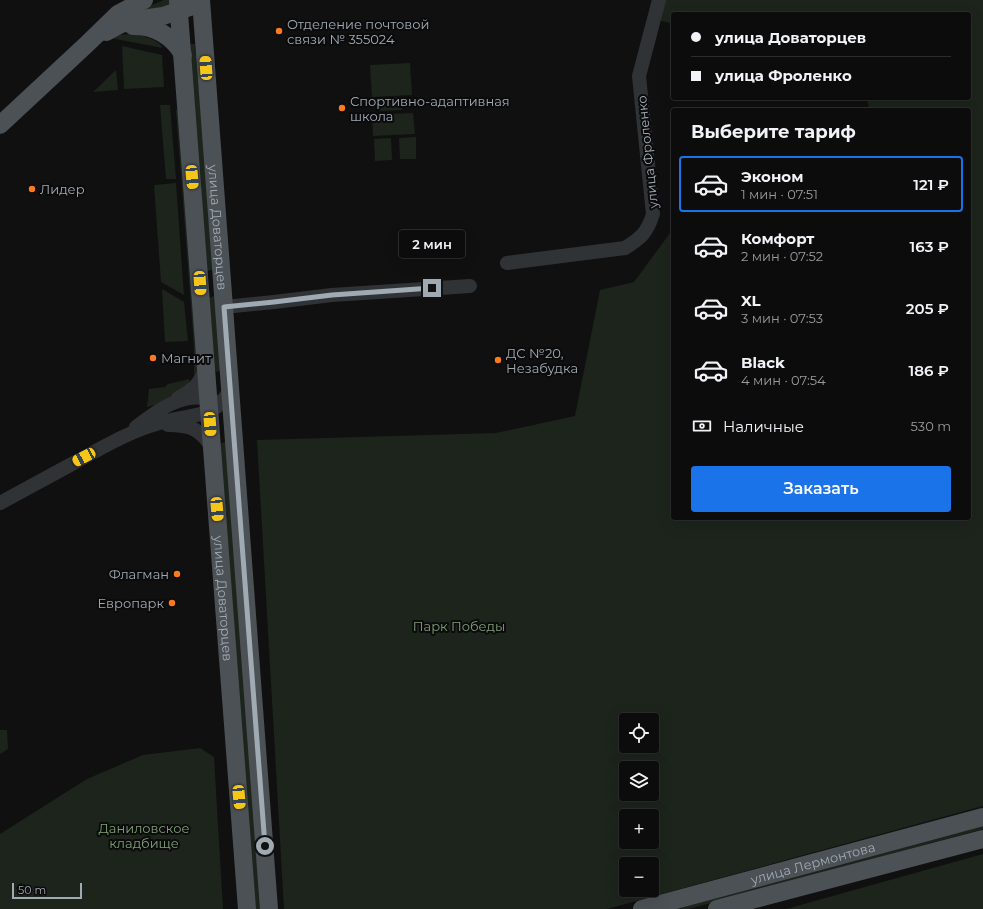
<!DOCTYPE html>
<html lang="ru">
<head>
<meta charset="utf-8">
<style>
  :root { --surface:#0c0c0d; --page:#1a1a1b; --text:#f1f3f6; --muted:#9a9b9d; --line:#2c2c2e; --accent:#1a73e8 }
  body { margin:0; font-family:Montserrat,sans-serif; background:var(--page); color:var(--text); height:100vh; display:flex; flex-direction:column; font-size:15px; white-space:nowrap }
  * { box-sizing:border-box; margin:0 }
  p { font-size:13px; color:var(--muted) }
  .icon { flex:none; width:22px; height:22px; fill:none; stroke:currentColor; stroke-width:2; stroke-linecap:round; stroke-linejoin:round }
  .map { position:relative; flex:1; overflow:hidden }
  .drawer { position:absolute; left:671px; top:108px; width:300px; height:412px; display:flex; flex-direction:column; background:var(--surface); border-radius:4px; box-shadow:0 4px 16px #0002,0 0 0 1px var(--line) }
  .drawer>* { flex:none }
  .guide { position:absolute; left:671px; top:12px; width:300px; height:88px; border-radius:4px; box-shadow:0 4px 16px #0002,0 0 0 1px var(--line); display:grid; align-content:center; height:88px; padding:0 20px; background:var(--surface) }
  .tools { position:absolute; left:619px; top:713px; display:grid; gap:8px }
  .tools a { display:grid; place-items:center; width:40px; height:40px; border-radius:4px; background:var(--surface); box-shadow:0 4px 16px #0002,0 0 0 1px var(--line); font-size:20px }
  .scale { position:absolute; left:12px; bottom:10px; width:70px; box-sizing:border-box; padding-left:4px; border:2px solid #a0aab3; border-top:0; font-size:11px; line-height:14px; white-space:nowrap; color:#a0aab3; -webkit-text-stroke:3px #0b0b0c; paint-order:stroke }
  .end { position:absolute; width:18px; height:18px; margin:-9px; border:5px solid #a0aab3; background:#111; box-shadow:0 0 0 2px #111 }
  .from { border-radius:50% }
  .bubble { position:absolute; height:28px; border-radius:4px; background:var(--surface); box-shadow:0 4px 16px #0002,0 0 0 1px var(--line); font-size:13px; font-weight:600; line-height:28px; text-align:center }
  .car { position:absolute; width:12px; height:24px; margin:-12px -6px; border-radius:5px; box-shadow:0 0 3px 1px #0007; background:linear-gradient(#f5c518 24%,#345 0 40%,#f5c518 0 76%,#345 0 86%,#f5c518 0) }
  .guide b { display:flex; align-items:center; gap:14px; height:38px; font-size:15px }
  .guide b+b { border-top:1px solid var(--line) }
  .guide i { width:10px; height:10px; background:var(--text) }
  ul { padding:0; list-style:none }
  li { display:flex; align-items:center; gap:12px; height:56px; margin:0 8px 6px; padding:0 12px; border:2px solid transparent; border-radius:4px }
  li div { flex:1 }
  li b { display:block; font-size:15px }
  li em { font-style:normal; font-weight:600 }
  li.current { border-color:var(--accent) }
  li>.icon { width:36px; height:36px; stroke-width:1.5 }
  h2 { padding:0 20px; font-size:18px; line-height:48px }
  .pay { display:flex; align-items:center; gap:10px; height:44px; padding:0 20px; font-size:15px }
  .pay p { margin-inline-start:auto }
  .primary-button { display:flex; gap:8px; margin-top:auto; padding:8px 20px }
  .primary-button a { flex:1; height:46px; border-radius:4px; background:var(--accent); color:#fff; font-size:16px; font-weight:600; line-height:46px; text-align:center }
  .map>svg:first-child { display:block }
  .green { fill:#1c241c; fill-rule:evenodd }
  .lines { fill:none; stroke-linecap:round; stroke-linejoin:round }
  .minor { stroke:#303336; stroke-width:14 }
  .major { stroke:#4c5156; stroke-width:18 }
  .route { stroke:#a0aab3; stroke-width:5 }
  .poi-dot { fill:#fd7a1c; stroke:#0b0b0c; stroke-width:1.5 }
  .labels { text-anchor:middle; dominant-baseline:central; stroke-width:4; stroke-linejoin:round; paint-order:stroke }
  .poi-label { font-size:13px; fill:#a0aab3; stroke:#0b0b0c; text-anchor:start }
  .street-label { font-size:13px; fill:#a0aab3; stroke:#0b0b0c }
  .park-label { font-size:13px; fill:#7da075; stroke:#0b0b0c }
</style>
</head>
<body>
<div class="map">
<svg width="983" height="909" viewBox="0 0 983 909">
  <rect width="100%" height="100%" fill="#101011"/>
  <path class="green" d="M 164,0 L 171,0 L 172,6 L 132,13 Z
    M 664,0 L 983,0 L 983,806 L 607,909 L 284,909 L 257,440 L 496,433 L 575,416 L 600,290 L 634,282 L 673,229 L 673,518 L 969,518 L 969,110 L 863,110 L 869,106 L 866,98 L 969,98 L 969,14 L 673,14 L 673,24 L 659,20 ZM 626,720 L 652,720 L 652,746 L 626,746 ZM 626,768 L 652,768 L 652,794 L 626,794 ZM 626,816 L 652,816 L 652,842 L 626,842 ZM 626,864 L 652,864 L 652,890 L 626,890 Z
    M 130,34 C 142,35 156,38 163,48 L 110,38 L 119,35 Z
    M 191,44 L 195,44 L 214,269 L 208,271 L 206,270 L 189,46 Z
    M 122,46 L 162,55 L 164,87 L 124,89 Z
    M 410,63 L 412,95 L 372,97 L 370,65 Z
    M 116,70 L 118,90 L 93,92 Z
    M 401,97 L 402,110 L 379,111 L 378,98 Z
    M 160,105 L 170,105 L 176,179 L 166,179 Z
    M 181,109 L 201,363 L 194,384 L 194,347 L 176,110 Z
    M 413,113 L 415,134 L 373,136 L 372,115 Z
    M 416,137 L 416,159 L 400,159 L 399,138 Z
    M 391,138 L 392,160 L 375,161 L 374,139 Z
    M 176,183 L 184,295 L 161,282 L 154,185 Z
    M 162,289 L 184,302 L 188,341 L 165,342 Z
    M 214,296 L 215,297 L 221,370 L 216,372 L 215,370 L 209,298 Z
    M 189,379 L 189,386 L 159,404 L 147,407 L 149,389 L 165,387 L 168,384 Z
    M 225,442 L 226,444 L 261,909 L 254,909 L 219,444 Z
    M 0,730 L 7,730 L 8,749 L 0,754 Z
    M 200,748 L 214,757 L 223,909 L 0,909 L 0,834 L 87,779 L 143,755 Z
    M 983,824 L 983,829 L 689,909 L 669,909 Z
    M 983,854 L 983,909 L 786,909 Z"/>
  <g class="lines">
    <path class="minor" d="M 507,263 L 625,248 C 641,238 647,233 653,214 L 639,76 L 659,0
      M 224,307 L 274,302 L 332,295 L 470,286
      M 178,398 C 194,389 200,384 206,367
      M 168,425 C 190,425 201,429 212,448
      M 136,427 C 158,410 187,388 216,402
      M 0,503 C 28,488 55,473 83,458 C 110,443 137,428 167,421 C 192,414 219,418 230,388"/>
    <g class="major">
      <path id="s1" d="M 178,0 L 247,909"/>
      <path id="s2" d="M 201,0 L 269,909"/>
      <path d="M 133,26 C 154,25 174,37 183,55"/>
      <path d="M 106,32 L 121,24 L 135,20 L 163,16 L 190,7"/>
      <path d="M 0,125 L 87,44 L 118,14 L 144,0"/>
      <path id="s3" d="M 642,909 L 983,817"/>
      <path d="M 717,909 L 983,839"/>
    </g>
  </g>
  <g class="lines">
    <path class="route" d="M 265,846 L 224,307 L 274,302 L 332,295 L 432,288"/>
  </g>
  <g class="poi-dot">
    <circle cx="279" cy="31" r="4"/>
    <circle cx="342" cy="108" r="4"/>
    <circle cx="32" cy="189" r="4"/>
    <circle cx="153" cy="358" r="4"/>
    <circle cx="498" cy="360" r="4"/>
    <circle cx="177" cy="574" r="4"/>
    <circle cx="172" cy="603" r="4"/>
  </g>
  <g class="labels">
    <g class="poi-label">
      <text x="287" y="24">Отделение почтовой<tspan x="287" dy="15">связи № 355024</tspan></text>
      <text x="350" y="101">Спортивно-адаптивная<tspan x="350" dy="15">школа</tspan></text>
      <text x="40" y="189">Лидер</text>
      <text x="506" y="353">ДС №20,<tspan x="506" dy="15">Незабудка</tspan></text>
      <text x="161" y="358">Магнит</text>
      <text x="169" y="574" text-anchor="end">Флагман</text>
      <text x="164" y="603" text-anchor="end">Европарк</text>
    </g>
    <g class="street-label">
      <text transform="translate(647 152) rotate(-96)">улица Фроленко</text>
      <text stroke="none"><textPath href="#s2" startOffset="228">улица Доваторцев</textPath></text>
      <text stroke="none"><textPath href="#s1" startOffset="600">улица Доваторцев</textPath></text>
      <text stroke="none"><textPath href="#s3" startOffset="177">улица Лермонтова</textPath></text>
    </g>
    <g class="park-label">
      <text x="459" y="626">Парк Победы</text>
      <text x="144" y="828">Даниловское<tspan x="144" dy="15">кладбище</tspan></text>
    </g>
  </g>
</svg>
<div class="tools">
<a><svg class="icon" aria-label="locate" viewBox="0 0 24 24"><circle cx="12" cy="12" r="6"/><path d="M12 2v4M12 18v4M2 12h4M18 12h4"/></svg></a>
<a><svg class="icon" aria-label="layers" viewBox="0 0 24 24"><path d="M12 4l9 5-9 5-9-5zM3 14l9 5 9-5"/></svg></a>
<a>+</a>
<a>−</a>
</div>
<div class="scale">50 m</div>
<i class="end from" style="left:265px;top:846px"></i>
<i class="end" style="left:432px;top:288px"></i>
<div class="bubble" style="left:399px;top:230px;width:66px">2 мин</div>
<i class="car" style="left:206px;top:68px;rotate:356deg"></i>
<i class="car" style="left:192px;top:177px;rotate:175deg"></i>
<i class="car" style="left:200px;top:283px;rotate:176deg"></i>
<i class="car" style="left:210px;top:424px;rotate:176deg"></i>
<i class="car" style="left:84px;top:457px;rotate:242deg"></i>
<i class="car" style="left:217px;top:509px;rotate:175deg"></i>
<i class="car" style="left:239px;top:797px;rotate:175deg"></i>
<div class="guide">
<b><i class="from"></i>улица Доваторцев</b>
<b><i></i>улица Фроленко</b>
</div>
<section class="drawer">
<h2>Выберите тариф</h2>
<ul>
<li class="current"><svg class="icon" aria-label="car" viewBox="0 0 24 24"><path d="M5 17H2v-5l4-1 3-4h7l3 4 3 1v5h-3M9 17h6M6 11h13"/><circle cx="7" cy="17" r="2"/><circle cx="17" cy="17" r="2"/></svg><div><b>Эконом</b><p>1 мин · 07:51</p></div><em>121 ₽</em></li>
<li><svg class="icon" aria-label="car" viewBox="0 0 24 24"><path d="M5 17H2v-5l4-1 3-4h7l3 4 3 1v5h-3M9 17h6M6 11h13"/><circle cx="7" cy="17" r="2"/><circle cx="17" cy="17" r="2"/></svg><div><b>Комфорт</b><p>2 мин · 07:52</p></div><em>163 ₽</em></li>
<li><svg class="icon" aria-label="car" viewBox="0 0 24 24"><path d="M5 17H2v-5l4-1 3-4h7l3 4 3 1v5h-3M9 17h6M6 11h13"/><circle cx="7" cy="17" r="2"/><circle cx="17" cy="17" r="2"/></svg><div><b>XL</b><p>3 мин · 07:53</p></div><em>205 ₽</em></li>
<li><svg class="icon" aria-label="car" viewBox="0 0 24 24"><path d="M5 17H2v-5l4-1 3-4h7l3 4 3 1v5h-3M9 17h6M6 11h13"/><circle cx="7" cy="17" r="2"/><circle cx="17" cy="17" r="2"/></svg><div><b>Black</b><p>4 мин · 07:54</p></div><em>186 ₽</em></li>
</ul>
<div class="pay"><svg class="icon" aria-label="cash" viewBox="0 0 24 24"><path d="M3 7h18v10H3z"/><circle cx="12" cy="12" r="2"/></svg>Наличные<p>530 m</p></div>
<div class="primary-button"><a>Заказать</a></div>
</section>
</div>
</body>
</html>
